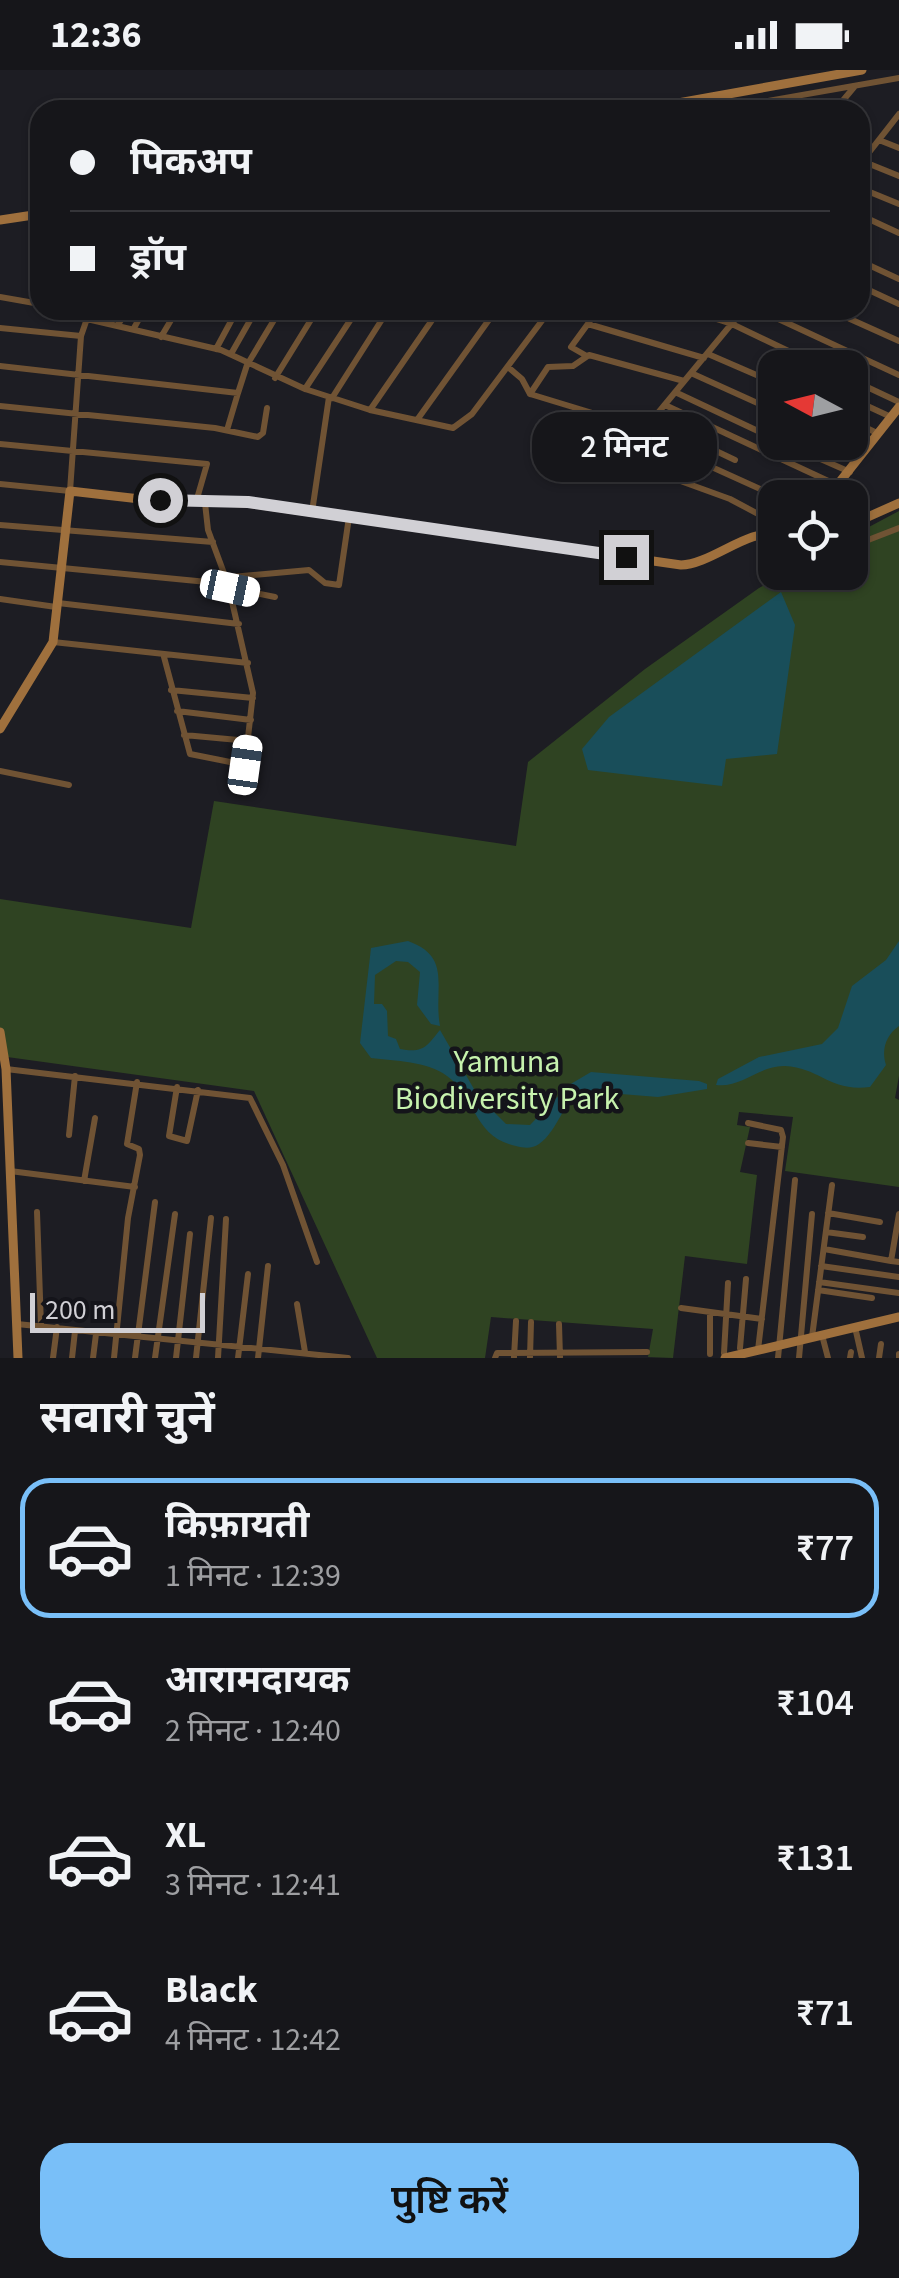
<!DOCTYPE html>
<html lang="hi">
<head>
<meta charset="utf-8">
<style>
  :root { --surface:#16161a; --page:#232327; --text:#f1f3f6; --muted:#9e9fa2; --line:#353539; --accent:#79bff8 }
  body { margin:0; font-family:"Source Sans 3","Noto Sans Devanagari",sans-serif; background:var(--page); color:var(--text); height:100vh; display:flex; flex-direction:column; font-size:38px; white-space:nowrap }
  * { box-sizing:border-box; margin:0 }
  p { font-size:32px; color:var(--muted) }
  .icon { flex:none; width:55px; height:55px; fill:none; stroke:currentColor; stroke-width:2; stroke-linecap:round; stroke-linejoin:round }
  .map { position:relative; height:1288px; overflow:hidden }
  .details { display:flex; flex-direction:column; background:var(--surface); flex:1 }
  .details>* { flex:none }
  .hud { position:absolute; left:30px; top:30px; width:840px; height:220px; border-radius:30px; box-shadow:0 2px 8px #0004,0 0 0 2px var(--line); display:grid; align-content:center; height:220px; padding:0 40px; background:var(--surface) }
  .needle { width:65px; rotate:277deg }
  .buttons { position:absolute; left:758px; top:280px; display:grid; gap:20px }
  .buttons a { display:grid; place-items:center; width:110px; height:110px; border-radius:20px; background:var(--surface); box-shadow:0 2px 8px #0004,0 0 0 2px var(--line); font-size:50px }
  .scale { position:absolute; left:30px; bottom:25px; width:175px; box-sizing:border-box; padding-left:10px; border:5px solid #d1d0d5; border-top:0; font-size:28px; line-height:35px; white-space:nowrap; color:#d1d0d5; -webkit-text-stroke:8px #14141a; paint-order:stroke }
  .end { position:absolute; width:45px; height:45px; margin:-22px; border:12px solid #d1d0d5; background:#111; box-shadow:0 0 0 5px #111 }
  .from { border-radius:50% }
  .bubble { position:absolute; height:70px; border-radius:30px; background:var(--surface); box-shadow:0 2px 8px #0004,0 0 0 2px var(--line); font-size:32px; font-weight:600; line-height:70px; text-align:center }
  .car { position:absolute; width:30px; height:60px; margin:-30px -15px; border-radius:12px; box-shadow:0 0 8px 2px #0007; background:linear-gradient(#fff 24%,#345 0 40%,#fff 0 76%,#345 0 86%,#fff 0) }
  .hud b { display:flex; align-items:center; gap:35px; height:95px; font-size:38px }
  .hud b+b { border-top:2px solid var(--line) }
  .hud i { width:25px; height:25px; background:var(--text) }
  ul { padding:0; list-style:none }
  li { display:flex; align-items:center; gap:30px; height:140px; margin:0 20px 15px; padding:0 20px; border:5px solid transparent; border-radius:30px }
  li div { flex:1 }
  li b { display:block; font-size:38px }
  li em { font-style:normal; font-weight:600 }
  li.on { border-color:var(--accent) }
  li>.icon { width:90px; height:90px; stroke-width:1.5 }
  h2 { padding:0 40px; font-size:45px; line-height:120px }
  .primary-button { display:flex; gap:20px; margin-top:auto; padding:20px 40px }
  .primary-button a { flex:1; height:115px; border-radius:30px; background:var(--accent); color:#111; font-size:40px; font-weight:600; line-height:115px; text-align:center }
  .status { display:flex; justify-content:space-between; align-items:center; height:70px; padding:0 50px; background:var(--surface); direction:ltr }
  .status svg { height:28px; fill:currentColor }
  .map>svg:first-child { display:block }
  .green { fill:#2f4322 }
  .water { fill:#194e5a }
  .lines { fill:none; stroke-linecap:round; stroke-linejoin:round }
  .street { stroke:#705334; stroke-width:6 }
  .secondary { stroke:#9f703d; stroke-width:9 }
  .route { stroke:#d1d0d5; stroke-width:12 }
  .labels { text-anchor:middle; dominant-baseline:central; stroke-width:9; stroke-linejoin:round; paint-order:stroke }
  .park-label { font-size:32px; fill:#c6f2ad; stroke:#14141a }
</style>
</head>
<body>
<div class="status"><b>12:36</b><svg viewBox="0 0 49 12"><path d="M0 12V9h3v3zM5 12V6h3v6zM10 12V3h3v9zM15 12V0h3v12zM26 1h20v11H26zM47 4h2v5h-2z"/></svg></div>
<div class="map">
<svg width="899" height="1288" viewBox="0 0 899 1288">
  <rect width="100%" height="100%" fill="#1d1d23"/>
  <path class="green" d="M 899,441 L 899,1006 L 895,1028 L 899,1030 L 899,1117 L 785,1101 L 793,1047 L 739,1042 L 737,1055 L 750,1057 L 740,1102 L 757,1105 L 747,1194 L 685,1186 L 673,1288 L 648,1287 L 653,1259 L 491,1247 L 485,1288 L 377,1288 L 254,1021 L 0,986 L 0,829 L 191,858 L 214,731 L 516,776 L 528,692 L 645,599 L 759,518 L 787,503 L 850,502 L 850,467 Z"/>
  <path class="water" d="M 781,522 L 795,555 L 777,684 L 726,689 L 722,716 L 588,700 L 582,679 L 609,647 Z
    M 408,871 C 453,887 433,918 440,956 L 431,954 L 417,935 L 420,902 L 408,892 L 396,891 L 375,905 L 374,934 L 382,934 L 387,941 L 388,966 L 396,969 L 400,979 C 425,984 428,974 440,960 L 478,1026 L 506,1054 L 530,1055 L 569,1015 L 591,1002 L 699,1011 L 707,1014 L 707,1019 L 658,1027 L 584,1021 C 561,1032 559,1060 539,1074 C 532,1079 524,1078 516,1076 C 473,1067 477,1028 447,1006 C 427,991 395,991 371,988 L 360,973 L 371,878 Z
    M 899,871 L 899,956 C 886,965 881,980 886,995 L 870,1017 C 829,1022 821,998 785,996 C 760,995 742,1018 716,1015 L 718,1009 L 759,987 L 822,974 L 838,958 L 852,916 L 886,890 Z"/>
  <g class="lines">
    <path class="street" d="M 716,40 L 899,8
      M 835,40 L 855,16
      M 879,70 L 899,78
      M 862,91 L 899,106
      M 860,94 L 899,44
      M 860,118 L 899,134
      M 860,145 L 899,163
      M 860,191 L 899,209
      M 860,216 L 899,234
      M 0,227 L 40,234
      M 34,233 L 40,210
      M 74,240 L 89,243
      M 344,240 L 353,246
      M 688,240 L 732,254 L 824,298
      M 759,240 L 899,305
      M 830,240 L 899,271
      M 87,249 L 221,280 L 305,319 L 370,340 L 453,358 L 472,344 L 550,240
      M 105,253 L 112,240
      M 588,254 L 704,288
      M 118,255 L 127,240
      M 0,258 L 81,266
      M 134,258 L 144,240
      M 161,267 L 177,240
      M 216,279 L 237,240
      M 231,284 L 256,240
      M 708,284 L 775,313
      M 585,285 L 571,277 L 598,240
      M 0,296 L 238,323 L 247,295 L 280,240
      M 508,297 L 522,309 L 530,324 L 645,359
      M 691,303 L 775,341
      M 275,308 L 317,240
      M 850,309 L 899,332
      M 305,319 L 357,240
      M 675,322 L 775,369
      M 530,324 L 548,297 L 573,296 L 589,285 L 684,311
      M 332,328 L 388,240
      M 850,328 L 891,347
      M 665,335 L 839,416
      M 0,336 L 215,358 L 258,367 L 263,363 L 267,338
      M 370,340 L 439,240
      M 417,350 L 496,240
      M 850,350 L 879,364
      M 653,351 L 735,390
      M 227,360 L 238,323
      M 641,365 L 780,428
      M 782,372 L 850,402
      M 843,372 L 865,382
      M 0,374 L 207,394 L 196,432
      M 620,389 L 730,429 L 775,453
      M 610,401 L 743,240
      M 0,414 L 70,421 L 81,266 L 90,240
      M 205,433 L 208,460 L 228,514 L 232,507 L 309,500 L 325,513 L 339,515 L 349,447
      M 312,442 L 329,327
      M 0,455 L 213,472
      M 850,477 L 899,458
      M 0,492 L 228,514 L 253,623 L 243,712
      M 231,518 L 275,527
      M 0,529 L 56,537
      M 58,533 L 239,554
      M 53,572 L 248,593
      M 164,587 L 190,684 L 245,695
      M 171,620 L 253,628
      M 177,641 L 251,650
      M 184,665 L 249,671
      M 0,701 L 69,715
      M 6,999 L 250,1028 L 283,1095 L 317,1192
      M 177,1017 L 169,1066 L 187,1071 L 198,1020
      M 748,1053 L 781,1060 L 783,1067 L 758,1280
      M 69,1065 L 75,1006
      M 748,1073 L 782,1077
      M 10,1101 L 135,1117
      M 84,1111 L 95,1048
      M 37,1142 L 41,1256
      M 828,1143 L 880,1152
      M 899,1144 L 891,1191 L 899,1192
      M 826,1162 L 863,1167
      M 824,1179 L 891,1191
      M 821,1196 L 899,1207
      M 819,1212 L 899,1223
      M 818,1220 L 872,1228
      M 297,1234 L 305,1282
      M 681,1238 L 762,1249
      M 710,1243 L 710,1284
      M 17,1254 L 348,1288
      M 559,1254 L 560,1287
      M 855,1257 L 862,1288
      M 822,1265 L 828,1288
      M 812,1267 L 832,1115
      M 740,1278 L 746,1209
      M 724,1283 L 728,1213
      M 514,1287 L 516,1251
      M 530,1287 L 531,1252
      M 53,1288 L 57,1257
      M 72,1288 L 75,1261
      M 93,1288 L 96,1264
      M 114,1288 L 128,1148 L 140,1085 L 139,1079 L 127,1074 L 137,1012
      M 135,1288 L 155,1132
      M 155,1288 L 175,1144
      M 176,1288 L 190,1164
      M 196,1288 L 211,1148
      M 218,1288 L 226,1149
      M 238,1288 L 248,1204
      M 258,1288 L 268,1196
      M 495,1288 L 497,1283 L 647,1282
      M 778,1288 L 795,1110
      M 799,1288 L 812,1144
      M 850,1288 L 851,1282
      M 879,1288 L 881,1274
      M 899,1288 L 899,1284"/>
    <path class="secondary" d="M 639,40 L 862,0
      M 0,150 L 40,144
      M 827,428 L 899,337
      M 850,455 L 899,433
      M 0,659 L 53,572 L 70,421 L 140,429 L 248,433 L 681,495 C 710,495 752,456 775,466
      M 0,962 L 6,999 L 18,1288
      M 725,1288 L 899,1247"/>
  </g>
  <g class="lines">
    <path class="route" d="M 160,430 L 248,432 L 626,487"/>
  </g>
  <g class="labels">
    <g class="park-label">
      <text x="507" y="992">Yamuna<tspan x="507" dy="37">Biodiversity Park</tspan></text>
    </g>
  </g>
</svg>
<div class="buttons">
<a><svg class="needle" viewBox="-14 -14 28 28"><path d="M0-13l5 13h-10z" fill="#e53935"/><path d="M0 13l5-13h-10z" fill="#9e9fa2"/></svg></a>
<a><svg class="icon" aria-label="locate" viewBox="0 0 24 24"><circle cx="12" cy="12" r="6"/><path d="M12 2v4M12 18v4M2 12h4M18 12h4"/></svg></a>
</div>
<div class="scale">200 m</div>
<i class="end from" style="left:160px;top:430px"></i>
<i class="end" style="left:626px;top:487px"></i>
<div class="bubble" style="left:532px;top:342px;width:185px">2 मिनट</div>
<i class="car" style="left:230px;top:518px;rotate:102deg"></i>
<i class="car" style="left:245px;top:695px;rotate:8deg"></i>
<div class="hud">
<b><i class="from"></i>पिकअप</b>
<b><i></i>ड्रॉप</b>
</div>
</div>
<section class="details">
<h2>सवारी चुनें</h2>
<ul>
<li class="on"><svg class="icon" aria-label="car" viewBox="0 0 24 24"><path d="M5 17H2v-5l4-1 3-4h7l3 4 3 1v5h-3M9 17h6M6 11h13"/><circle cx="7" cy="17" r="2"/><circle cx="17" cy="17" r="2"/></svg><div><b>किफ़ायती</b><p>1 मिनट · 12:39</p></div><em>₹77</em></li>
<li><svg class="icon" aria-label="car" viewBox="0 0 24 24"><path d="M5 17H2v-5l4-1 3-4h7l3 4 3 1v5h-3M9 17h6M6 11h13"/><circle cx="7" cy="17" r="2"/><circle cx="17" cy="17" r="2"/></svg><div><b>आरामदायक</b><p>2 मिनट · 12:40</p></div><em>₹104</em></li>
<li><svg class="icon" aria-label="car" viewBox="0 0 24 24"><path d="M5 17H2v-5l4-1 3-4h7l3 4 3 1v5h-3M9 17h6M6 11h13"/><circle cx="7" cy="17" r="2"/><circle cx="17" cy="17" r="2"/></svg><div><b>XL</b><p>3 मिनट · 12:41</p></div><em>₹131</em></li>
<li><svg class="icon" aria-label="car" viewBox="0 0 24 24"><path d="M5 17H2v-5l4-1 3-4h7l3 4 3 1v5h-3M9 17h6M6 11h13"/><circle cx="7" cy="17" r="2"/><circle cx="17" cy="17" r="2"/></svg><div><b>Black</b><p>4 मिनट · 12:42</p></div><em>₹71</em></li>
</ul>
<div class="primary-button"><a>पुष्टि करें</a></div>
</section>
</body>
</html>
